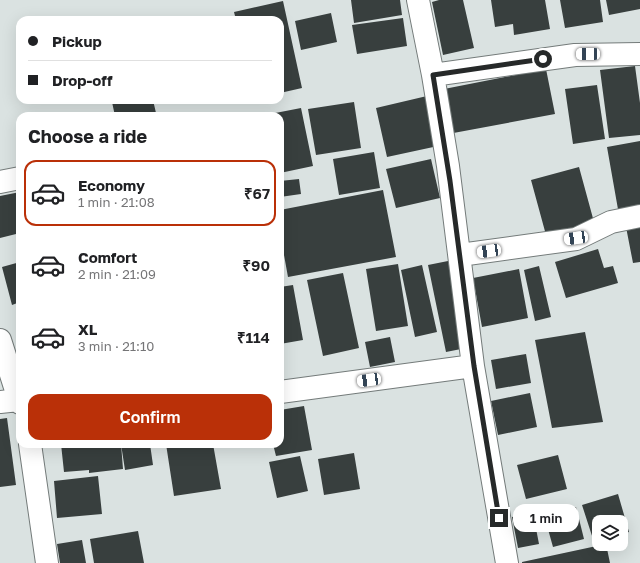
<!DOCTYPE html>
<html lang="en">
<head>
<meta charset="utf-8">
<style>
  :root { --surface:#fff; --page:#f6f6f6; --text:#202124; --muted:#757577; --line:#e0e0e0; --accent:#ba3008 }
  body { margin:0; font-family:"Golos Text",sans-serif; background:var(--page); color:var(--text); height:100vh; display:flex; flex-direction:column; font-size:15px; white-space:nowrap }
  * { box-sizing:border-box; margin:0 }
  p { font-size:13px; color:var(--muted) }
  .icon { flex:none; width:22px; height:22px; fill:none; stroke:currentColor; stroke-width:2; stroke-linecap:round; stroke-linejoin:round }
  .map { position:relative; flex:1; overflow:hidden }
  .drawer { position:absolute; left:16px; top:112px; width:268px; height:336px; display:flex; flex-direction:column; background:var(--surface); border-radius:12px; box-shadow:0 4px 16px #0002 }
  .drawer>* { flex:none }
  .banner { position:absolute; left:16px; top:16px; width:268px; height:88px; border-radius:12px; box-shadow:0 4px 16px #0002; display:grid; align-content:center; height:88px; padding:0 12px; background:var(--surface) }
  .controls { position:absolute; left:592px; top:515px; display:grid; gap:8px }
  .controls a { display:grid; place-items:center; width:36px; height:36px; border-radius:8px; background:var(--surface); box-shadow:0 4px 16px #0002; font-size:20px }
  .end { position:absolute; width:18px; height:18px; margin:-9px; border:5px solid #262929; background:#fff; box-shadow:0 0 0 2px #fff }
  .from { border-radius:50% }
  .bubble { position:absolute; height:28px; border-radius:12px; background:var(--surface); box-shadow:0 4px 16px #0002; font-size:13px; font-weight:600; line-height:28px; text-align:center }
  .car { position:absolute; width:12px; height:24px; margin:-12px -6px; border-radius:5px; box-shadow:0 0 3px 1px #0007; background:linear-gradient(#fff 24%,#345 0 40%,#fff 0 76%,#345 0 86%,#fff 0) }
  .banner b { display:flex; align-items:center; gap:14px; height:38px; font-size:15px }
  .banner b+b { border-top:1px solid var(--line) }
  .banner i { width:10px; height:10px; background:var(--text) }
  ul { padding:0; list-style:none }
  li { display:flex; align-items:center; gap:12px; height:66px; margin:0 8px 6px; padding:0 4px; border:2px solid transparent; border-radius:12px }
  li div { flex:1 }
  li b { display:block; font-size:15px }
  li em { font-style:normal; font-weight:600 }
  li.on { border-color:var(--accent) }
  li>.icon { width:36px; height:36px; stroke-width:1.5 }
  h2 { padding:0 12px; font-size:18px; line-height:48px }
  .action { display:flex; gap:8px; margin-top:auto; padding:8px 12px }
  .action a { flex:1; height:46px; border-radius:12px; background:var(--accent); color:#fff; font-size:16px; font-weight:600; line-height:46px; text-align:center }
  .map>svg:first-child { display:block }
  .building { fill:#383f3e }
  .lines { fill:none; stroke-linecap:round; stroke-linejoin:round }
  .minor-casing { stroke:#747b7a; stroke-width:24 }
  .minor { stroke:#fff; stroke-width:22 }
  .route { stroke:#262929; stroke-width:5 }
</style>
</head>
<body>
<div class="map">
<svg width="640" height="563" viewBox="0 0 640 563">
  <rect width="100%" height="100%" fill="#dae2e1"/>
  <path class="building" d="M 351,0 L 400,0 L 402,15 L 354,23 Z
    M 439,0 L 463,0 L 474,48 L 443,55 L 432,2 Z
    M 491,0 L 545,0 L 550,29 L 514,35 L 513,24 L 495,27 Z
    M 560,0 L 600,0 L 603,22 L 565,28 Z
    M 606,0 L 640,0 L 640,9 L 609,15 Z
    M 283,1 L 302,88 L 280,93 L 280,20 L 236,20 L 234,12 Z
    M 331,13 L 337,42 L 301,50 L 295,21 Z
    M 403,18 L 407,46 L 357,54 L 352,25 Z
    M 635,66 L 640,103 L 640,135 L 609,138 L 600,70 Z
    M 546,69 L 555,114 L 448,134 L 439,90 Z
    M 597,85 L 605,139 L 573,144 L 565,89 Z
    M 427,96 L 438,146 L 387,157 L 376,108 Z
    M 121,100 L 153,100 L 156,113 L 139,116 L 115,116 L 112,102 Z
    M 354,102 L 361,148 L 316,155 L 308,109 Z
    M 301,108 L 313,166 L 280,173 L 280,116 L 265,115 Z
    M 640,141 L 640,211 L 619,215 L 607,147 Z
    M 374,152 L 380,188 L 339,195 L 333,159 Z
    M 431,159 L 440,198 L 396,208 L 386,169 Z
    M 579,167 L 594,222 L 546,235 L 531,180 Z
    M 299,179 L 301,194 L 280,197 L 280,181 Z
    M 383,190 L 396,257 L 288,277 L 280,233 L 280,210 Z
    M 20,192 L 20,233 L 0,238 L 0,196 Z
    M 640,224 L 640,262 L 633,263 L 626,227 Z
    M 598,249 L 604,268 L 613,266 L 618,283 L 566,298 L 555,262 Z
    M 448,261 L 466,348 L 446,352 L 428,265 Z
    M 20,262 L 20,302 L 12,305 L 2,267 Z
    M 398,264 L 408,326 L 376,331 L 366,269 Z
    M 422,265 L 437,332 L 415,337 L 401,270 Z
    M 539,266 L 551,317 L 535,321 L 524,270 Z
    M 519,269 L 528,318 L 482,327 L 473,278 Z
    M 343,273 L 359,348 L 323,356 L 307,280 Z
    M 293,285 L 303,340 L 280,344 L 280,287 Z
    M 585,332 L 603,422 L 552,428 L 535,340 Z
    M 390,337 L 395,362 L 370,367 L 365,342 Z
    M 526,354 L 531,383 L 496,389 L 491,360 Z
    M 530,393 L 537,427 L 498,435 L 491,401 Z
    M 304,406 L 312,450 L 276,456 L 273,444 L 280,444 L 280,410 Z
    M 7,418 L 16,485 L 0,487 L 0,419 Z
    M 61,444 L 121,444 L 123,469 L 89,473 L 89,470 L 64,472 Z
    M 121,444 L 150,444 L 153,465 L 125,470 Z
    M 166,444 L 213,444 L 221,489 L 174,496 Z
    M 354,453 L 360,489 L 324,495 L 318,459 Z
    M 558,455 L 567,489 L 526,499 L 517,465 Z
    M 300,456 L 308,491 L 277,498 L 269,462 Z
    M 98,476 L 102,514 L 57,518 L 54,481 Z
    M 618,494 L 629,532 L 621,534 L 621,522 L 599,522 L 599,541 L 594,542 L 582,505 Z
    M 576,507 L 584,539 L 553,547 L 544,515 Z
    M 533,513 L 539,544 L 518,548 L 512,517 Z
    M 138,531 L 144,563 L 94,563 L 90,539 Z
    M 82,540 L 86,563 L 60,563 L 57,544 Z
    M 606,544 L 610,563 L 522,563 L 522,562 Z"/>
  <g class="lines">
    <defs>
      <path id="minor" d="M 418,0 L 433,75 L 448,166 L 473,366 L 507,563
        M 433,75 L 575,55 L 640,54
        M 0,182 L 20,178
        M 460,255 L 576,239 L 611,222 L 640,216
        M 0,340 L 20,403
        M 280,392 L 473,366
        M 0,402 L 19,400
        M 30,444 L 47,563"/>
    </defs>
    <use href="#minor" class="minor-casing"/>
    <use href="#minor" class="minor"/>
  </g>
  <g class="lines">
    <path class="route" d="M 499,518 L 474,366 L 450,181 L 433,75 L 543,59"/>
  </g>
</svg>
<div class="controls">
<a><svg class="icon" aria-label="layers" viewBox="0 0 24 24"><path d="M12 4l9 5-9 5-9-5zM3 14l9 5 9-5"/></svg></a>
</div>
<i class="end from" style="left:543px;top:59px"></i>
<i class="end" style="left:499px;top:518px"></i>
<div class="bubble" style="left:513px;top:504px;width:66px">1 min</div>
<i class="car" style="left:588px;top:54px;rotate:270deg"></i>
<i class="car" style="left:576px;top:238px;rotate:262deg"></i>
<i class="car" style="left:489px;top:251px;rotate:262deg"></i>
<i class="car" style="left:369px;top:380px;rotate:262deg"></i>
<div class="banner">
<b><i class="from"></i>Pickup</b>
<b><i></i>Drop-off</b>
</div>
<section class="drawer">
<h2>Choose a ride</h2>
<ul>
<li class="on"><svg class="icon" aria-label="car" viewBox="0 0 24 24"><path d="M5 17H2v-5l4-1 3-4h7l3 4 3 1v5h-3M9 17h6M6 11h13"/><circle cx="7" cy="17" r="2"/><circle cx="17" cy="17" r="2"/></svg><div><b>Economy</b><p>1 min · 21:08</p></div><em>₹67</em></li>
<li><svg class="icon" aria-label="car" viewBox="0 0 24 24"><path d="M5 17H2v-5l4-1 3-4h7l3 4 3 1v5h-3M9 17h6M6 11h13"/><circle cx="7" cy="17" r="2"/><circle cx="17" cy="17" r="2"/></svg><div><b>Comfort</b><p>2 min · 21:09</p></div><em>₹90</em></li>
<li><svg class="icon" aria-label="car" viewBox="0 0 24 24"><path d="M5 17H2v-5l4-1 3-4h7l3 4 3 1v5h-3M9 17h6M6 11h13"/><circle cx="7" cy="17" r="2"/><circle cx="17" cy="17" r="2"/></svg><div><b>XL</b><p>3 min · 21:10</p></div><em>₹114</em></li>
</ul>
<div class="action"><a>Confirm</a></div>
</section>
</div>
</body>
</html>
